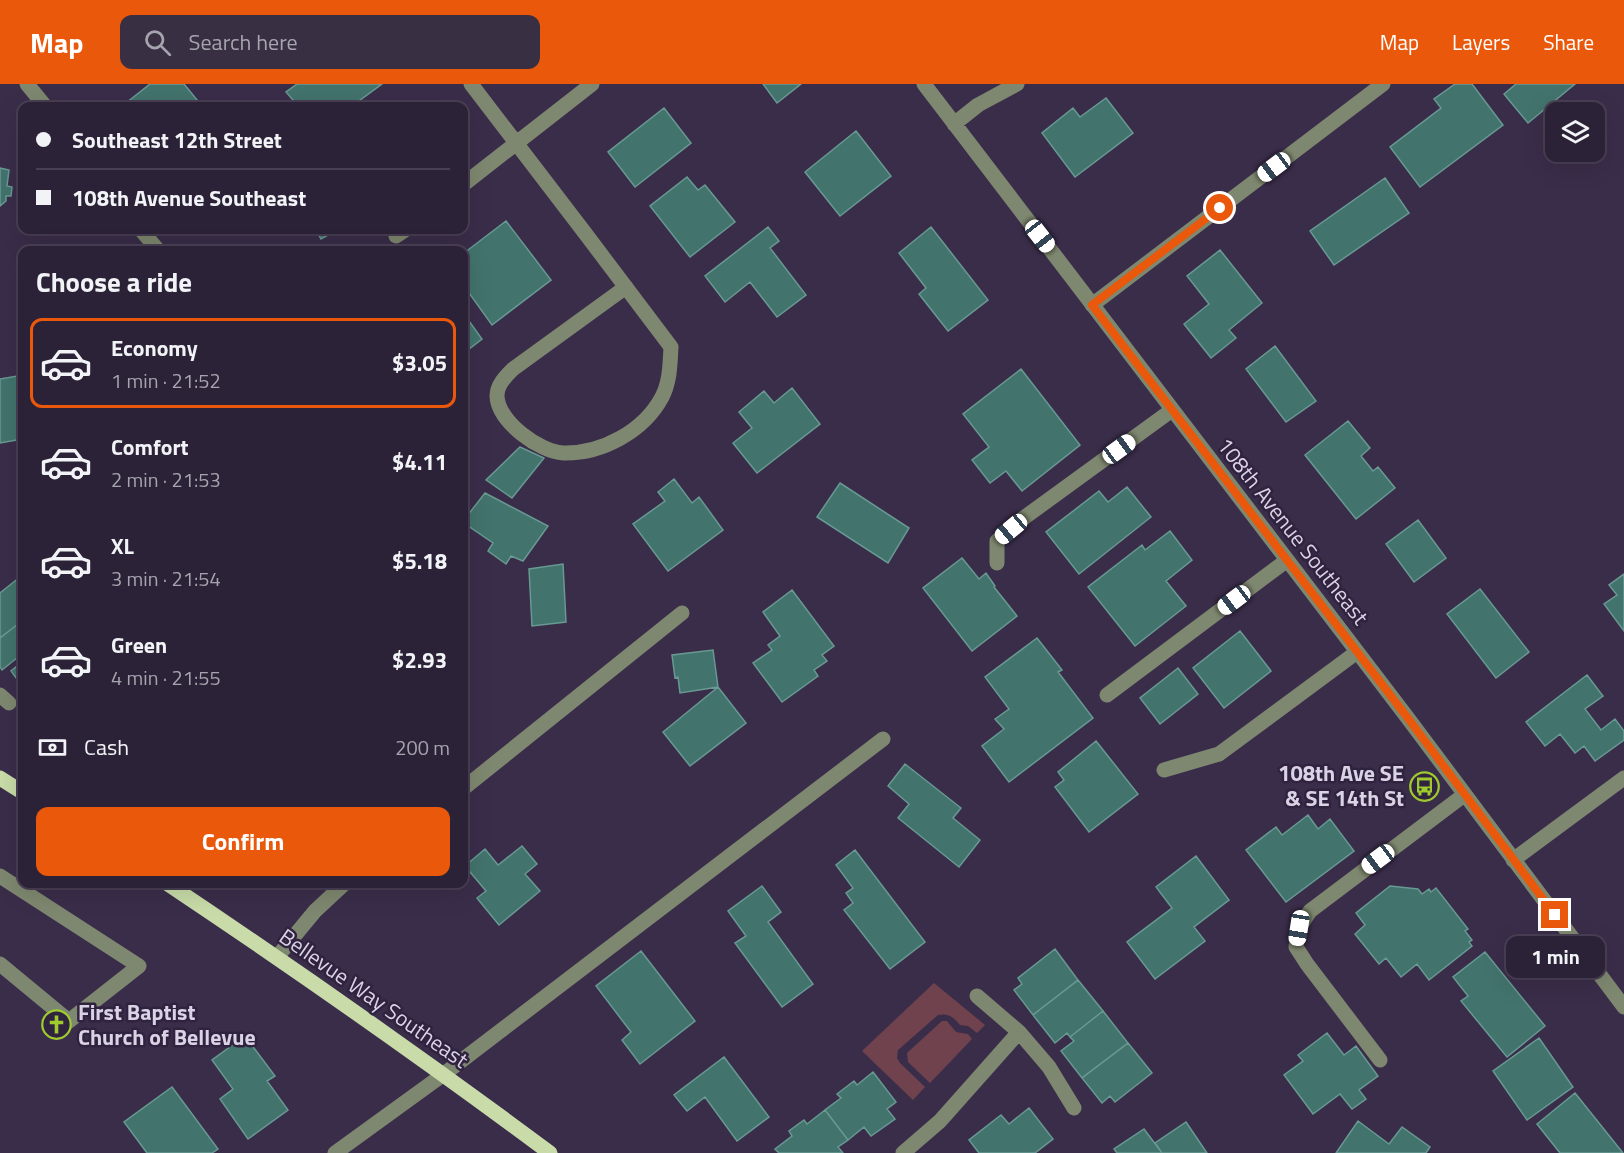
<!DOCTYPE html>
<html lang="en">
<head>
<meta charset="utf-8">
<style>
  :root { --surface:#2c2238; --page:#382f43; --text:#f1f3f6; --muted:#a6a4ae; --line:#483f53; --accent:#ea580c }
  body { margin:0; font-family:"Titillium Web",sans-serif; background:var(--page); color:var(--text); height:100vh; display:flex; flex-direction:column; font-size:22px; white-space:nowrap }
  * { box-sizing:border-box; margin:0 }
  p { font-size:20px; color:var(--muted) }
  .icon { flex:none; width:33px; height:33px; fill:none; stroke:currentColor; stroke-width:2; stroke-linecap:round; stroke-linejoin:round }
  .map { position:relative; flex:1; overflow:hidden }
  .side { position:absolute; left:18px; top:162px; width:450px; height:642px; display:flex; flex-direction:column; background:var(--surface); border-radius:12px; box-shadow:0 6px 24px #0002,0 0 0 2px var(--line) }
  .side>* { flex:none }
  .hud { position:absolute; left:18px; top:18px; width:450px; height:132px; border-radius:12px; box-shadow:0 6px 24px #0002,0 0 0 2px var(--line); display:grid; align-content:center; height:132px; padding:0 18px; background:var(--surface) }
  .fabs { position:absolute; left:1545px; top:18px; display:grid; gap:12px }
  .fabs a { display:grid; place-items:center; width:60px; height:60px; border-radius:12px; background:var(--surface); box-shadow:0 6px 24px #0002,0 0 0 2px var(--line); font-size:30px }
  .end { position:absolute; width:27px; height:27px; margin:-14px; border:8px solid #ea580c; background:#fff; box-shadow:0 0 0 3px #fff }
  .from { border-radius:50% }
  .bubble { position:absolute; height:42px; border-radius:12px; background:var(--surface); box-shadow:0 6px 24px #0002,0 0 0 2px var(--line); font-size:20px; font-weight:700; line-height:42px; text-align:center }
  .car { position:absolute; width:18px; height:36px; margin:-18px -9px; border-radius:8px; box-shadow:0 0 4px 2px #0007; background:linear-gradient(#fff 24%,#345 0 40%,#fff 0 76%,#345 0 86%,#fff 0) }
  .hud b { display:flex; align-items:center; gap:21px; height:57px; font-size:22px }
  .hud b+b { border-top:2px solid var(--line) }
  .hud i { width:15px; height:15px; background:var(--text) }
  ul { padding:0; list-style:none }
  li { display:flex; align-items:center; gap:18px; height:90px; margin:0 12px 9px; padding:0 6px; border:3px solid transparent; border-radius:12px }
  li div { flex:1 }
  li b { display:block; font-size:22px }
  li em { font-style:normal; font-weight:700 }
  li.current { border-color:var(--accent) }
  li>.icon { width:54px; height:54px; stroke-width:1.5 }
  h2 { padding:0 18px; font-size:27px; line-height:72px }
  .pay { display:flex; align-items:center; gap:15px; height:66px; padding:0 18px; font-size:22px }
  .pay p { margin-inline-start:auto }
  .cta { display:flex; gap:12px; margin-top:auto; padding:12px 18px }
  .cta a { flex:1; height:69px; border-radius:12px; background:var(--accent); color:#fff; font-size:24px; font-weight:700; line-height:69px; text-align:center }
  header { display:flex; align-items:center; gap:36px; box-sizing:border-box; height:84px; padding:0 30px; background:var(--accent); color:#fff }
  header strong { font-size:28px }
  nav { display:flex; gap:33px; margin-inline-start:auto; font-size:21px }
  .search { width:420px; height:54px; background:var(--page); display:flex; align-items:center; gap:15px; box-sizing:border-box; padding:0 21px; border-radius:12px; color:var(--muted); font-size:22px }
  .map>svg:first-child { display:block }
  .green { fill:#6f424d }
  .building { fill:#42736c; stroke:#689992; stroke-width:1.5 }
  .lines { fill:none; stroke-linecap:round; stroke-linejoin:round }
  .minor { stroke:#7e876f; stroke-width:15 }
  .major { stroke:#c8dba8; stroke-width:15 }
  .route { stroke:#ea580c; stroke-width:8 }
  .labels { text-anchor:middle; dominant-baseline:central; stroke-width:5; stroke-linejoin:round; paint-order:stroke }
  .street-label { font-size:22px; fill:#dad2e5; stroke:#302340 }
  .poi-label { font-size:22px; font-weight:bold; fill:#dad2e5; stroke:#302340; text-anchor:end }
</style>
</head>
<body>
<header>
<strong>Map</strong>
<div class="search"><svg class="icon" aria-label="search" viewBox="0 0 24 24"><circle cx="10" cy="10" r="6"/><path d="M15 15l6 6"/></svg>Search here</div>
<nav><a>Map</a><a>Layers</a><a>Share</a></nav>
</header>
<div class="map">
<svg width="1624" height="1069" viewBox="0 0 1624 1069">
  <rect width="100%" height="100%" fill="#3a2d4a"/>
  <path class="green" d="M 934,899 L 985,941 L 977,949 L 968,942 L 960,941 C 953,933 949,929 938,931 L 898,966 L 897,974 L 900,979 L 925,1003 L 913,1016 L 862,967 Z
    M 942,937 L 947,937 L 956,948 L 968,950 L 972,955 L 930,999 L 908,978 L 907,969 Z"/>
  <path class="building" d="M 150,0 L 184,0 L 202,22 L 129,22 L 126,19 Z
    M 297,0 L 382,0 L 352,22 L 298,22 L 286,8 Z
    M 763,0 L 801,0 L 777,19 Z
    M 1455,0 L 1472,0 L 1503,41 L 1420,103 L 1390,63 L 1441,24 L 1434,15 Z
    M 1516,0 L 1575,0 L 1528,39 L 1504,10 Z
    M 1106,14 L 1133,49 L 1075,93 L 1042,49 L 1073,24 L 1080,33 Z
    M 664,24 L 691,59 L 635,103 L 608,68 Z
    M 856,47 L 891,92 L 840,132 L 805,88 Z
    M 0,84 L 9,86 L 7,102 L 12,103 L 11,112 L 6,112 L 6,117 L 0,122 Z
    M 687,93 L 698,106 L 705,101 L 735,138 L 690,173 L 650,122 Z
    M 1385,94 L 1409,129 L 1334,181 L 1310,147 Z
    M 506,137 L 551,196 L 492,241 L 464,202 L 464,169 Z
    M 768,143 L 779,157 L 770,164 L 806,211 L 777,233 L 750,198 L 725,218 L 705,192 Z
    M 931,143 L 988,216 L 948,247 L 919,210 L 926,204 L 899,169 Z
    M 316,146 L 337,146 L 321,155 Z
    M 1220,166 L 1262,219 L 1229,246 L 1236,254 L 1211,274 L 1184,240 L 1209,220 L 1187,192 Z
    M 464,230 L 482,255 L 464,269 Z
    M 1275,262 L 1316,317 L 1286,338 L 1246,285 Z
    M 1021,285 L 1080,361 L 1022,407 L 1006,387 L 990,399 L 972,376 L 989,363 L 963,330 Z
    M 17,292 L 22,324 L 22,355 L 0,359 L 0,295 Z
    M 792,304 L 820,340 L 757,389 L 733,359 L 752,344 L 739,328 L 764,307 L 774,319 Z
    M 1348,337 L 1370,364 L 1361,372 L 1373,387 L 1378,383 L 1395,404 L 1356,435 L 1305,371 Z
    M 520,363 L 544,374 L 512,414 L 486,396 Z
    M 674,395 L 692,419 L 699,413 L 723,446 L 668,487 L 633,440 L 665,417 L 658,408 Z
    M 840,399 L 909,444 L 888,479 L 817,433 Z
    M 1127,403 L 1151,433 L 1079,490 L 1046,448 L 1099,407 L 1108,418 Z
    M 485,409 L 548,442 L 523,477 L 511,472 L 506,480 L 488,467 L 493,459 L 464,439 L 464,436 Z
    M 1418,436 L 1446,474 L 1414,498 L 1386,460 Z
    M 1170,447 L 1192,476 L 1166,497 L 1186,522 L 1135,562 L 1088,503 L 1142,461 L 1145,466 Z
    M 962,474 L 979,495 L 986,489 L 995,502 L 994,503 L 1017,532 L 972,567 L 923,504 Z
    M 563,480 L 566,538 L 532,542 L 529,485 Z
    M 1624,490 L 1624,547 L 1604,520 L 1617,511 L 1609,501 Z
    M 20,493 L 22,496 L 22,537 L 0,554 L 0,509 Z
    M 1480,505 L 1529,568 L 1496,594 L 1447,530 Z
    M 792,506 L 834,562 L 822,571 L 827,577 L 814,586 L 818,592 L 782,618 L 753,579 L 772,566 L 768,561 L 780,552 L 763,528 Z
    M 22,537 L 22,570 L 2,586 L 0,583 L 0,554 Z
    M 1240,547 L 1271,587 L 1224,624 L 1193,584 Z
    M 1037,554 L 1062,586 L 1058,588 L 1093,634 L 1009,698 L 982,662 L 1004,645 L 995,635 L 1009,625 L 985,593 Z
    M 713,566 L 718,603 L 680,609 L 678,593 L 675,594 L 672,571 Z
    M 22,578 L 22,602 L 11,587 Z
    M 1178,584 L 1198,610 L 1160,640 L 1140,614 Z
    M 1587,591 L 1603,612 L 1585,625 L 1601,646 L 1615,635 L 1624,647 L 1624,656 L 1595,677 L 1584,662 L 1575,669 L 1560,650 L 1545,662 L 1526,638 Z
    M 718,603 L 746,639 L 690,682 L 663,648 Z
    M 1096,657 L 1138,710 L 1089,748 L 1055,703 L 1064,696 L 1058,688 Z
    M 905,680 L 961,724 L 953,734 L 980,756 L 959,783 L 898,734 L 909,720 L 888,702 Z
    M 1308,731 L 1318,745 L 1330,735 L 1354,767 L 1286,818 L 1246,766 L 1276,743 L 1282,751 Z
    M 522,762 L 537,780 L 525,790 L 540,807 L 499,841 L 477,814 L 486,807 L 465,782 L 485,765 L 498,781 Z
    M 855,766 L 925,858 L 890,885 L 844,826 L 853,819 L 846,809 L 853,804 L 836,781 Z
    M 1196,772 L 1229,816 L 1194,843 L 1205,857 L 1155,895 L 1127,858 L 1172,824 L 1156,803 Z
    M 762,802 L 781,828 L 768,838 L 813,900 L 782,923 L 735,859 L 746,852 L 728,827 Z
    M 1390,802 L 1418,805 L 1422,810 L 1429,805 L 1431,808 L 1436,804 L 1468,845 L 1465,847 L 1472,856 L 1469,858 L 1472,862 L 1429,896 L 1417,880 L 1401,893 L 1386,874 L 1379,880 L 1355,850 L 1365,841 L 1356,829 Z
    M 1055,865 L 1078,896 L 1033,931 L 1014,906 L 1022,900 L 1018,894 Z
    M 641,867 L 695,937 L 640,980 L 622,956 L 631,948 L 596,902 Z
    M 1485,868 L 1545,942 L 1507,973 L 1461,917 L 1468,912 L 1453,893 Z
    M 1078,896 L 1103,927 L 1070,953 L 1067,949 L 1055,959 L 1033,931 Z
    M 1103,927 L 1128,959 L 1082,994 L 1061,967 L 1074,957 L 1070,953 Z
    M 1327,949 L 1344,971 L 1356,962 L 1378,992 L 1359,1006 L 1366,1015 L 1352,1025 L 1340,1010 L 1313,1030 L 1284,991 L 1303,977 L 1298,971 Z
    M 245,952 L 275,992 L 267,997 L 288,1026 L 248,1055 L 220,1015 L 233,1005 L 212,976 Z
    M 1539,954 L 1573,1003 L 1527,1036 L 1493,987 Z
    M 1128,959 L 1152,989 L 1115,1018 L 1110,1012 L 1102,1019 L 1082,994 Z
    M 724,973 L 769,1033 L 737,1057 L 705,1013 L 687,1027 L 674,1011 Z
    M 873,988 L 896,1018 L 887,1025 L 895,1035 L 871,1052 L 864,1043 L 848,1056 L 825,1026 L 841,1014 L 837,1010 L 854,997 L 857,1001 Z
    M 172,1003 L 218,1065 L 212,1069 L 147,1069 L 124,1038 Z
    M 1575,1009 L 1623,1069 L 1560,1069 L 1537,1040 Z
    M 1029,1024 L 1053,1055 L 1035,1069 L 979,1069 L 969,1056 L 1001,1031 L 1009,1040 Z
    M 825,1026 L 848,1056 L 838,1063 L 843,1069 L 779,1069 L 775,1065 L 792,1052 L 789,1047 L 804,1036 L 807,1040 Z
    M 1358,1037 L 1389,1060 L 1402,1043 L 1430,1063 L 1426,1069 L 1336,1069 Z
    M 1186,1038 L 1207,1069 L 1162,1069 L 1155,1059 Z
    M 1144,1045 L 1162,1069 L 1117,1069 L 1114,1065 Z"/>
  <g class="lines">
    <path class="minor" d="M 27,0 L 45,22
      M 471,0 C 538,87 605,175 671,263 C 670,280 670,298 662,313 C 644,347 602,370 563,369 C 540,368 498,338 497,312 C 497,301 505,293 513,285 L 626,203
      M 924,0 L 1407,633 L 1624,923
      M 954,40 L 978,21 L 1017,0
      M 464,100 L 592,0
      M 141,146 L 158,166
      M 396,152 L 405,146
      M 1092,221 L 1383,0
      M 997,479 L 997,457 L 1025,433 L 1172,326
      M 0,611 L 9,619
      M 1107,611 L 1286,477
      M 1164,686 L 1219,670 L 1357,568
      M 464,704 L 682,529
      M 1513,776 L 1624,694
      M 0,792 L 139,882 L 69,937 L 0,880
      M 277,873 L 315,827 L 344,800
      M 977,912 L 1019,948 L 1049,983 L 1074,1024
      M 1380,976 L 1307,880 L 1296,863 L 1299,844 L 1310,827 L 1464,711
      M 335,1069 L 444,990 L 883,655
      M 903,1069 L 940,1037 L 1019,948"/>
    <path class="major" d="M 0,694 L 22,708
      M 168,800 C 298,887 425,976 550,1069"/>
  </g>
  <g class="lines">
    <path class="route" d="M 1220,124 L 1092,221 L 1407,633 L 1555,831"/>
  </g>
  <defs>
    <symbol id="bus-ring" viewBox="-11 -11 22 22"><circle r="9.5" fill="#302340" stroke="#9eca2e" stroke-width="1.5"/><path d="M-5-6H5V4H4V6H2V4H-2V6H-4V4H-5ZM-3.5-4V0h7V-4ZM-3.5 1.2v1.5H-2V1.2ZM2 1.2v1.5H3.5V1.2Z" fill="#9eca2e"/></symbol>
    <symbol id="church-ring" viewBox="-11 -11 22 22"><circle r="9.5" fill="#302340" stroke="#9eca2e" stroke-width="1.5"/><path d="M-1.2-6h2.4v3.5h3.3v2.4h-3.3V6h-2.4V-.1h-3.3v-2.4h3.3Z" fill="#9eca2e"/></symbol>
  </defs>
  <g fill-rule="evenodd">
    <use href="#bus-ring" x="1408" y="686" width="33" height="33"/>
    <use href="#church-ring" x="40" y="924" width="33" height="33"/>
  </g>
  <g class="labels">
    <g class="street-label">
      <text transform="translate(1293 447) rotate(52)">108th Avenue Southeast</text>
      <text transform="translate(374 914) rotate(35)">Bellevue Way Southeast</text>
    </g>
    <g class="poi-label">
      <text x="1404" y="689">108th Ave SE<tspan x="1404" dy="25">&amp; SE 14th St</tspan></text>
      <text x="78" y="928" text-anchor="start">First Baptist<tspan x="78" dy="25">Church of Bellevue</tspan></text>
    </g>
  </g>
</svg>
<div class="fabs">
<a><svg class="icon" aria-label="layers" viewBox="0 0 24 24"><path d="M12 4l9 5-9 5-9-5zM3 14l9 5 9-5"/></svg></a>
</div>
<i class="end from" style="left:1220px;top:124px"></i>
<i class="end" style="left:1555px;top:831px"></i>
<div class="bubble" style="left:1506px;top:852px;width:99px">1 min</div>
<i class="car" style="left:1274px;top:83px;rotate:233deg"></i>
<i class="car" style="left:1040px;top:152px;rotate:142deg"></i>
<i class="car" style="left:1119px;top:365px;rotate:54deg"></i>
<i class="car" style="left:1011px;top:445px;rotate:230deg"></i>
<i class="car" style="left:1234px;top:516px;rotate:233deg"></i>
<i class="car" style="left:1378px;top:775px;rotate:233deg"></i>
<i class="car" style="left:1299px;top:844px;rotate:189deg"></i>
<div class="hud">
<b><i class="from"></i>Southeast 12th Street</b>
<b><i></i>108th Avenue Southeast</b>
</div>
<section class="side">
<h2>Choose a ride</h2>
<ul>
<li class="current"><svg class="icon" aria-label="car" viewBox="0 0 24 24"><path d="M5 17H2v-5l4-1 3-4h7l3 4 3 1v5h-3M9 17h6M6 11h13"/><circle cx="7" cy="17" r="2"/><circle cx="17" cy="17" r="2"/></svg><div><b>Economy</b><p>1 min · 21:52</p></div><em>$3.05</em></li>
<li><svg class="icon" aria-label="car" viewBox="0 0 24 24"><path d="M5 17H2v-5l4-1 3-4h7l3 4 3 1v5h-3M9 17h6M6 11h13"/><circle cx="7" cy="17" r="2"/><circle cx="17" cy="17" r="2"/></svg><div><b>Comfort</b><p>2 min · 21:53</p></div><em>$4.11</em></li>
<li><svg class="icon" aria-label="car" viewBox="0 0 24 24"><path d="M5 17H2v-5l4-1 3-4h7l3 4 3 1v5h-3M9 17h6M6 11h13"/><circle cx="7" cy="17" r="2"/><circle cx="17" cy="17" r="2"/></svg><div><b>XL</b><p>3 min · 21:54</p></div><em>$5.18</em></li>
<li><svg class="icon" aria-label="car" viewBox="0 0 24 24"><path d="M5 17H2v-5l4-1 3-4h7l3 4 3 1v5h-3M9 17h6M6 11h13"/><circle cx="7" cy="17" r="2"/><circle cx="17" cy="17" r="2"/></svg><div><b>Green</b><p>4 min · 21:55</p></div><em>$2.93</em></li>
</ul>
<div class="pay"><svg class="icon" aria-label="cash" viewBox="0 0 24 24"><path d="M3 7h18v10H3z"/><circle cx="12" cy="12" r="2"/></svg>Cash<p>200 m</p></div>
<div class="cta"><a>Confirm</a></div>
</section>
</div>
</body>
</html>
